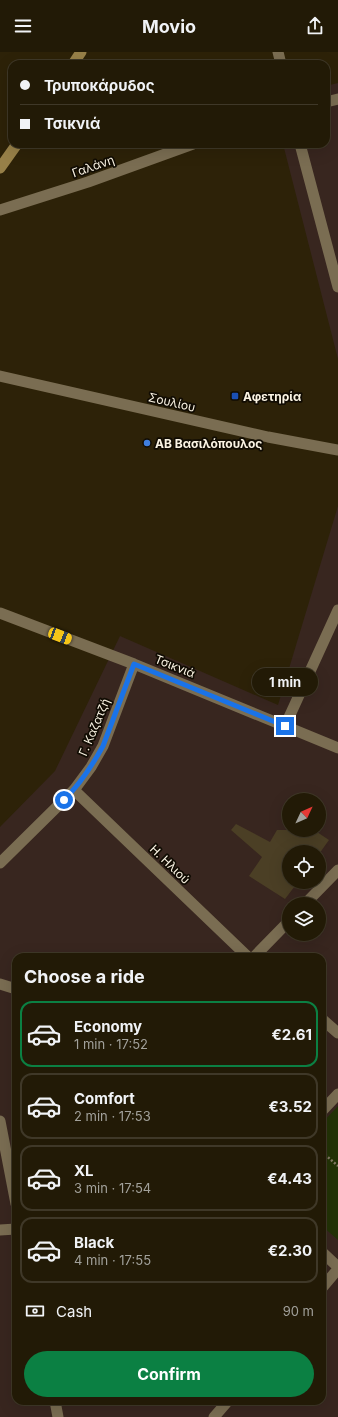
<!DOCTYPE html>
<html lang="en">
<head>
<meta charset="utf-8">
<style>
  :root { --surface:#221a06; --page:#2e2714; --text:#f1f3f6; --muted:#a2a19b; --line:#3f3828; --accent:#0b8043 }
  body { margin:0; font-family:Inter,sans-serif; background:var(--page); color:var(--text); height:100vh; display:flex; flex-direction:column; font-size:15px; white-space:nowrap }
  * { box-sizing:border-box; margin:0 }
  p { font-size:13px; color:var(--muted) }
  .icon { flex:none; width:22px; height:22px; fill:none; stroke:currentColor; stroke-width:2; stroke-linecap:round; stroke-linejoin:round }
  .map { position:relative; flex:1; overflow:hidden }
  .panel { position:absolute; left:12px; top:901px; width:314px; height:452px; display:flex; flex-direction:column; background:var(--surface); border-radius:12px; box-shadow:0 4px 16px #0002,0 0 0 1px var(--line) }
  .panel>* { flex:none }
  .banner { position:absolute; left:8px; top:8px; width:322px; height:88px; border-radius:12px; box-shadow:0 4px 16px #0002,0 0 0 1px var(--line); display:grid; align-content:center; height:88px; padding:0 12px; background:var(--surface) }
  .needle { width:26px; rotate:46deg }
  .fabs { position:absolute; left:282px; top:741px; display:grid; gap:8px }
  .fabs a { display:grid; place-items:center; width:44px; height:44px; border-radius:50%; background:var(--surface); box-shadow:0 4px 16px #0002,0 0 0 1px var(--line); font-size:20px }
  .end { position:absolute; width:18px; height:18px; margin:-9px; border:5px solid #1a73e8; background:#fff; box-shadow:0 0 0 2px #fff }
  .from { border-radius:50% }
  .bubble { position:absolute; height:28px; border-radius:14px; background:var(--surface); box-shadow:0 4px 16px #0002,0 0 0 1px var(--line); font-size:13px; font-weight:700; line-height:28px; text-align:center }
  .car { position:absolute; width:12px; height:24px; margin:-12px -6px; border-radius:5px; box-shadow:0 0 3px 1px #0007; background:linear-gradient(#f5c518 24%,#345 0 40%,#f5c518 0 76%,#345 0 86%,#f5c518 0) }
  .banner b { display:flex; align-items:center; gap:14px; height:38px; font-size:15px }
  .banner b+b { border-top:1px solid var(--line) }
  .banner i { width:10px; height:10px; background:var(--text) }
  ul { padding:0; list-style:none }
  li { display:flex; align-items:center; gap:12px; height:66px; margin:0 8px 6px; padding:0 4px; border:2px solid var(--line); border-radius:12px }
  li div { flex:1 }
  li b { display:block; font-size:15px }
  li em { font-style:normal; font-weight:700 }
  li.current { border-color:var(--accent) }
  li>.icon { width:36px; height:36px; stroke-width:1.5 }
  h2 { padding:0 12px; font-size:18px; line-height:48px }
  .pay { display:flex; align-items:center; gap:10px; height:44px; padding:0 12px; font-size:15px }
  .pay p { margin-inline-start:auto }
  .button { display:flex; gap:8px; margin-top:auto; padding:8px 12px }
  .button a { flex:1; height:46px; border-radius:24px; background:var(--accent); color:#fff; font-size:16px; font-weight:700; line-height:46px; text-align:center }
  header { display:flex; justify-content:space-between; align-items:center; height:52px; padding:0 12px; background:var(--surface); font-size:18px; font-weight:700 }
  .map>svg:first-child { display:block }
  .commercial { fill:#38261f; fill-rule:evenodd }
  .green { fill:#233307 }
  .building { fill:#4b3f25 }
  .lines { fill:none; stroke-linecap:round; stroke-linejoin:round }
  .path { stroke:#857b66; stroke-width:2.5; stroke-dasharray:2 2; stroke-linecap:butt }
  .pedestrian { stroke:#7a6d52; stroke-width:11 }
  .minor { stroke:#7a6d52; stroke-width:11 }
  .tertiary { stroke:#7a6d52; stroke-width:11 }
  .secondary { stroke:#978048; stroke-width:11 }
  .route { stroke:#1a73e8; stroke-width:5 }
  .transit-dot { fill:#1a4fb4; stroke:#110c03; stroke-width:1.5 }
  .shop-dot { fill:#3f7fe0; stroke:#110c03; stroke-width:1.5 }
  .labels { text-anchor:middle; dominant-baseline:central; stroke-width:3.5; stroke-linejoin:round; paint-order:stroke }
  .street-label { font-size:12px; fill:#fbf4e4; stroke:#110c03 }
  .poi-label { font-size:12px; font-weight:bold; fill:#fbf4e4; stroke:#110c03; text-anchor:start }
</style>
</head>
<body>
<header><svg class="icon" aria-label="menu" viewBox="0 0 24 24"><path d="M4 6h16M4 12h16M4 18h16"/></svg>Movio<svg class="icon" aria-label="share" viewBox="0 0 24 24"><path d="M12 15V3M7 8l5-5 5 5M5 13v7h14v-7"/></svg></header>
<div class="map">
<svg width="338" height="1365" viewBox="0 0 338 1365">
  <rect width="100%" height="100%" fill="#2d2208"/>
  <path class="commercial" d="M 338,31 L 338,307 L 283,92 L 326,92 L 326,34 Z
    M 338,454 L 338,1365 L 0,1365 L 0,775 L 55,719 L 120,584 L 278,653 ZM 289,748 L 319,748 L 319,778 L 289,778 ZM 289,800 L 319,800 L 319,830 L 289,830 ZM 289,852 L 319,852 L 319,882 L 289,882 ZM 16,905 L 322,905 L 322,1349 L 16,1349 Z"/>
  <path class="green" d="M 338,1054 L 338,1188 L 322,1174 L 322,1071 Z"/>
  <path class="building" d="M 236,772 L 270,790 L 277,778 L 314,778 L 329,788 L 319,802 L 319,800 L 289,800 L 289,830 L 298,830 L 285,847 L 249,824 L 262,805 L 231,778 Z"/>
  <g class="lines">
    <path class="path" d="M 322,1100 L 338,1114"/>
    <path class="pedestrian" d="M 74,738 L 248,905
      M 305,852 L 338,818
      M 254,905 L 289,869
      M 0,932 L 16,937
      M 322,967 L 338,981
      M 322,1059 L 338,1042
      M 322,1200 L 338,1215
      M 322,1236 L 338,1217
      M 55,1349 L 58,1365
      M 214,1365 L 228,1349"/>
    <path class="minor" d="M 278,0 L 281,12
      M 326,50 L 338,47
      M 300,92 L 338,235
      M 0,158 L 88,130 L 193,92
      M 285,674 L 338,558"/>
    <path class="tertiary" d="M 0,324 L 268,385 L 338,398
      M 0,561 L 134,612 L 338,696
      M 0,811 L 74,738 L 91,715 L 103,694 L 134,612
      M 0,1069 L 16,1152
      M 0,1178 L 16,1177"/>
    <path class="secondary" d="M 73,12 L 81,0
      M 0,116 L 17,92"/>
  </g>
  <g class="lines">
    <path class="route" d="M 64,748 C 80,732 92,714 103,694 L 134,612 L 285,674"/>
  </g>
  <rect class="transit-dot" x="231" y="340" width="8" height="8" rx="2"/>
  <circle class="shop-dot" cx="147" cy="391" r="4"/>
  <g class="labels">
    <g class="street-label">
      <text transform="translate(93 114) rotate(-19)">Γαλάνη</text>
      <text transform="translate(172 350) rotate(13)">Σουλίου</text>
      <text transform="translate(175 614) rotate(22)">Τσικνιά</text>
      <text transform="translate(94 675) rotate(-67)">Γ. Καζατζή</text>
      <text transform="translate(170 812) rotate(44)">Η. Ηλιού</text>
    </g>
    <g class="poi-label">
      <text x="243" y="344">Αφετηρία</text>
      <text x="155" y="391">ΑΒ Βασιλόπουλος</text>
    </g>
  </g>
</svg>
<div class="fabs">
<a><svg class="needle" viewBox="-14 -14 28 28"><path d="M0-13l5 13h-10z" fill="#e53935"/><path d="M0 13l5-13h-10z" fill="#a2a19b"/></svg></a>
<a><svg class="icon" aria-label="locate" viewBox="0 0 24 24"><circle cx="12" cy="12" r="6"/><path d="M12 2v4M12 18v4M2 12h4M18 12h4"/></svg></a>
<a><svg class="icon" aria-label="layers" viewBox="0 0 24 24"><path d="M12 4l9 5-9 5-9-5zM3 14l9 5 9-5"/></svg></a>
</div>
<i class="end from" style="left:64px;top:748px"></i>
<i class="end" style="left:285px;top:674px"></i>
<div class="bubble" style="left:252px;top:616px;width:66px">1 min</div>
<i class="car" style="left:60px;top:584px;rotate:111deg"></i>
<div class="banner">
<b><i class="from"></i>Τρυποκάρυδος</b>
<b><i></i>Τσικνιά</b>
</div>
<section class="panel">
<h2>Choose a ride</h2>
<ul>
<li class="current"><svg class="icon" aria-label="car" viewBox="0 0 24 24"><path d="M5 17H2v-5l4-1 3-4h7l3 4 3 1v5h-3M9 17h6M6 11h13"/><circle cx="7" cy="17" r="2"/><circle cx="17" cy="17" r="2"/></svg><div><b>Economy</b><p>1 min · 17:52</p></div><em>€2.61</em></li>
<li><svg class="icon" aria-label="car" viewBox="0 0 24 24"><path d="M5 17H2v-5l4-1 3-4h7l3 4 3 1v5h-3M9 17h6M6 11h13"/><circle cx="7" cy="17" r="2"/><circle cx="17" cy="17" r="2"/></svg><div><b>Comfort</b><p>2 min · 17:53</p></div><em>€3.52</em></li>
<li><svg class="icon" aria-label="car" viewBox="0 0 24 24"><path d="M5 17H2v-5l4-1 3-4h7l3 4 3 1v5h-3M9 17h6M6 11h13"/><circle cx="7" cy="17" r="2"/><circle cx="17" cy="17" r="2"/></svg><div><b>XL</b><p>3 min · 17:54</p></div><em>€4.43</em></li>
<li><svg class="icon" aria-label="car" viewBox="0 0 24 24"><path d="M5 17H2v-5l4-1 3-4h7l3 4 3 1v5h-3M9 17h6M6 11h13"/><circle cx="7" cy="17" r="2"/><circle cx="17" cy="17" r="2"/></svg><div><b>Black</b><p>4 min · 17:55</p></div><em>€2.30</em></li>
</ul>
<div class="pay"><svg class="icon" aria-label="cash" viewBox="0 0 24 24"><path d="M3 7h18v10H3z"/><circle cx="12" cy="12" r="2"/></svg>Cash<p>90 m</p></div>
<div class="button"><a>Confirm</a></div>
</section>
</div>
</body>
</html>
